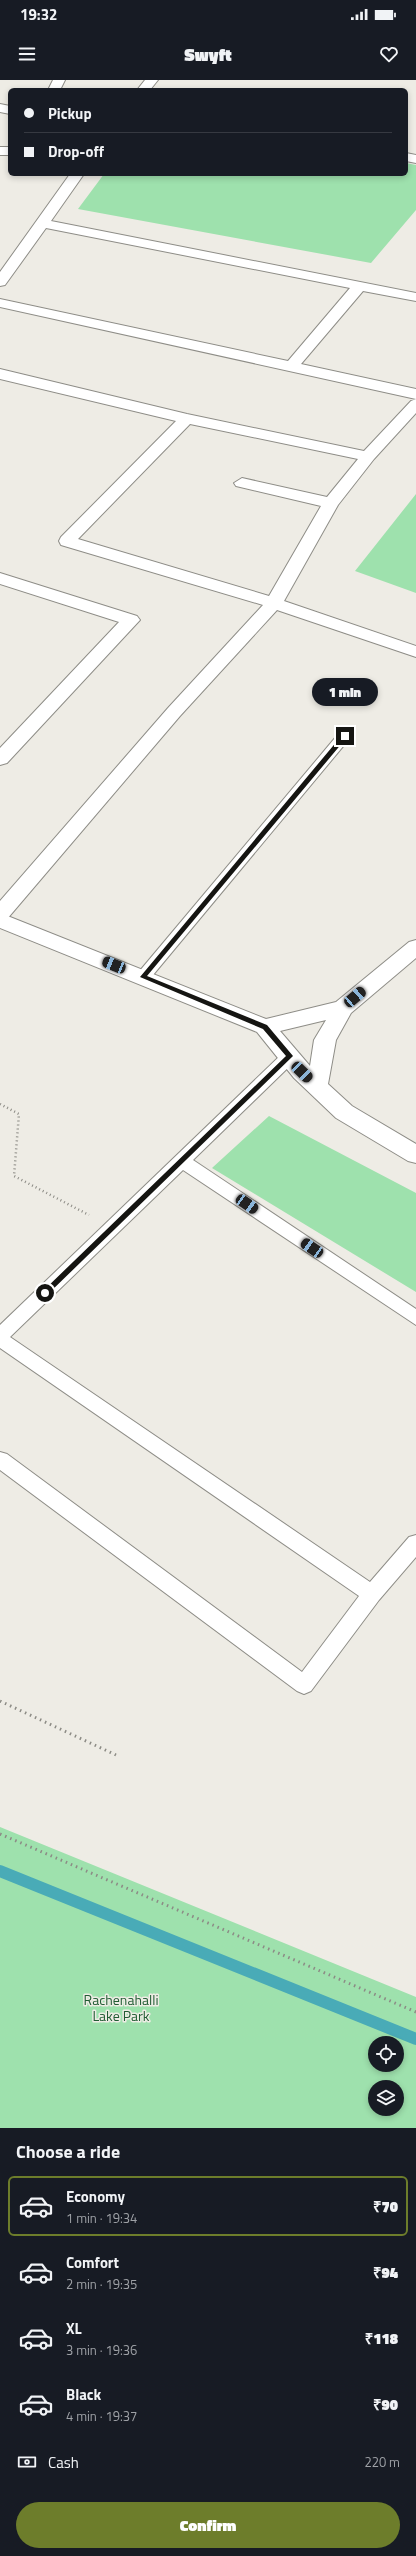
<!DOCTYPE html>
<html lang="en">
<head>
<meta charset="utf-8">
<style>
  :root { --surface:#171b24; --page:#20242c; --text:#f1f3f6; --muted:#9ea1a6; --line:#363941; --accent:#6d7d2b }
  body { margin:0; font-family:"Titillium Web",sans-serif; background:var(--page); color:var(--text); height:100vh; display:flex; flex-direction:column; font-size:15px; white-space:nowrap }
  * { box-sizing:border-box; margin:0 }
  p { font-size:13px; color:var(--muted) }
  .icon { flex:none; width:22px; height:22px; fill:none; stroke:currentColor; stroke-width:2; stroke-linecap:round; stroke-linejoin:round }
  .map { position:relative; height:2048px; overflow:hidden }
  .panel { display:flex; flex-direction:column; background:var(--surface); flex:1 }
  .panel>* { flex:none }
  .guide { position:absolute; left:8px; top:8px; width:400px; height:88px; border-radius:6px; box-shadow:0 2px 6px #0003; display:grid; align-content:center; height:88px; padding:0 16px; background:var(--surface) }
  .buttons { position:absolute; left:368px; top:1956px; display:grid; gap:8px }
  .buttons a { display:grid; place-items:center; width:36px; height:36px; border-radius:50%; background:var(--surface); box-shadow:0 2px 6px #0003; font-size:20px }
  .end { position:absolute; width:18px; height:18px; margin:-9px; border:5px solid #151512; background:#fff; box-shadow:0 0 0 2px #fff }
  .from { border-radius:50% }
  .bubble { position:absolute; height:28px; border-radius:14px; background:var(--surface); box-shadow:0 2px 6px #0003; font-size:13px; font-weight:800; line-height:28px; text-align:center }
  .car { position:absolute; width:12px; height:24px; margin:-12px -6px; border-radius:5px; box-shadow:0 0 3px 1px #0007; background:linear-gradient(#222 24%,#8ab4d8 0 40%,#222 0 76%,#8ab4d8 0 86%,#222 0) }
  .guide b { display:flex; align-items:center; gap:14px; height:38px; font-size:15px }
  .guide b+b { border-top:1px solid var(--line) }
  .guide i { width:10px; height:10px; background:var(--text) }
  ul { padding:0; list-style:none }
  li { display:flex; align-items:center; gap:12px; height:60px; margin:0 8px 6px; padding:0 8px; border:2px solid transparent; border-radius:6px }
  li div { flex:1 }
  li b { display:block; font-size:15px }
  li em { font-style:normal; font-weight:800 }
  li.active { border-color:var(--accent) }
  li>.icon { width:36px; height:36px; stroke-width:1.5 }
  h2 { padding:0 16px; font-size:18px; line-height:48px }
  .pay { display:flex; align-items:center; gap:10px; height:44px; padding:0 16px; font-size:15px }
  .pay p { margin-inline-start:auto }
  .action { display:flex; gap:8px; margin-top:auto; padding:8px 16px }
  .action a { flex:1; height:46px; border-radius:24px; background:var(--accent); color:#fff; font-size:16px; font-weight:800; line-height:46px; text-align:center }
  .status { display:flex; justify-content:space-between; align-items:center; height:28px; padding:0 20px; background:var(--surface); direction:ltr }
  .status svg { height:11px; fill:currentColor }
  header { display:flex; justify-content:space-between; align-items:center; height:52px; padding:0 16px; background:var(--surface); font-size:18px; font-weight:800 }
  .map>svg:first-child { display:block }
  .green { fill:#9ee1ad; fill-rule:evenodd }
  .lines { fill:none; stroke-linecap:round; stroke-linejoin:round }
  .stream { stroke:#49abb7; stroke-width:12 }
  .service-casing { stroke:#8e8d87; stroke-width:2 }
  .minor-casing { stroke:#8e8d87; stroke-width:2 }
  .tertiary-casing { stroke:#8e8d87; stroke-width:2 }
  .path-far1 { stroke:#8c8b85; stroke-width:2.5; stroke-dasharray:1 3; stroke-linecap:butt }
  .path { stroke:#8c8b85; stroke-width:3; stroke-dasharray:1.5 4; stroke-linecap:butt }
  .service { fill:#fff; fill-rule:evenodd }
  .minor { fill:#fff; fill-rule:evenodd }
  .tertiary { fill:#fff; fill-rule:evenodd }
  .route { fill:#151512 }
  .labels { text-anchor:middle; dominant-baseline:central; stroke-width:3; stroke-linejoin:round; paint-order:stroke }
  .near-park-label { font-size:14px; fill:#215c33; stroke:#eeece5 }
</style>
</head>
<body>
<div class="status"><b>19:32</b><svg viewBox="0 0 49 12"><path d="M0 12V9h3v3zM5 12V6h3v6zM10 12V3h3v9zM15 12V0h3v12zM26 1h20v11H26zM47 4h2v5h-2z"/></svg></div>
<header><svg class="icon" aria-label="menu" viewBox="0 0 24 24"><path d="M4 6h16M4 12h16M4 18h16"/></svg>Swyft<svg class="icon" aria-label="heart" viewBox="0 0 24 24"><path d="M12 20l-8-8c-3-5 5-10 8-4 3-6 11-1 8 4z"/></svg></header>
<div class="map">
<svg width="416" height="2048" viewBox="0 0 416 2048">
  <rect width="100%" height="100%" fill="#eeece5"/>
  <path class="green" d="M 406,83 L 416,85 L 416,130 L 371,183 L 78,129 L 104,94 L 406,94 Z
    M 416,414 L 416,513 L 355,491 Z
    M 269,1036 L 416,1113 L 416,1212 L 212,1088 Z
    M 0,1747 L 416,1917 L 416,2048 L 0,2048 ZM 375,1963 L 397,1963 L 397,1985 L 375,1985 ZM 375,2007 L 397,2007 L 397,2029 L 375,2029 Z"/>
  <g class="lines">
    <path class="stream" d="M 0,1791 L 416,1959"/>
    <defs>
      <path id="service" d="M 345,651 L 352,655 L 350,658 L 148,901 L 138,901 L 135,897 L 138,893 L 340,652 Z
        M 290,970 L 296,972 L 298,976 L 296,980 L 193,1080 L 416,1229 L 416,1245 L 183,1090 L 10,1257 L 370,1502 L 409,1457 L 416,1455 L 416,1477 L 379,1520 L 311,1611 L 304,1614 L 297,1611 L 0,1390 L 0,1372 L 7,1374 L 302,1592 L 359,1516 L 0,1268 L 0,1245 L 284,972 Z"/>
      <path id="minor" d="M 53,0 L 65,0 L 60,10 L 48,10 Z
        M 145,0 L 158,0 L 150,10 L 137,10 Z
        M 0,24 L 10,26 L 10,34 L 0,32 Z
        M 0,67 L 10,67 L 10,75 L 0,75 Z
        M 406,73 L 416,75 L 416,83 L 406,81 Z
        M 70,94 L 84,94 L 51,141 L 416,213 L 416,221 L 363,211 L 301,284 L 416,309 L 416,319 L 0,227 L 0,219 L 288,281 L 350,208 L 46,148 L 5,205 L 0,206 L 0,192 Z
        M 0,289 L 187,334 L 364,371 L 411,321 L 416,319 L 416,333 L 374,379 L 338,425 L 284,521 L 416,566 L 416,577 L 277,530 L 180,636 L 7,839 L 0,841 L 0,821 L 168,628 L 263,525 L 61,465 L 59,461 L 61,457 L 176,341 L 0,299 ZM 190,344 L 358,379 L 327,417 L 242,398 L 234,403 L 236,406 L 321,426 L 269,516 L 78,459 Z
        M 0,493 L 137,536 L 140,540 L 7,683 L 0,685 L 0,668 L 119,542 L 0,504 Z"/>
      <path id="tertiary" d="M 0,833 L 266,939 L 336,922 L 409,862 L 416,860 L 416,878 L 351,933 L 336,960 L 328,1004 L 352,1026 L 416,1064 L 416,1083 L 408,1081 L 336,1038 L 294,998 L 257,952 L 0,848 ZM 326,940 L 314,960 L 310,986 L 280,951 Z"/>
    </defs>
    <use href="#service" class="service-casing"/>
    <use href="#minor" class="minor-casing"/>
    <use href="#tertiary" class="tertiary-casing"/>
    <path class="path-far1" d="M 0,1024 L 19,1034 L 14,1096 L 89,1135"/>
    <path class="path" d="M 0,1621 L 116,1675
      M 0,1754 L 416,1932"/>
    <use href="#service" class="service"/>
    <use href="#minor" class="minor"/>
    <use href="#tertiary" class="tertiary"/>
  </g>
  <path class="route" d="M 343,654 L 348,656 L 147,896 L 267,945 L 293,976 L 47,1215 L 43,1215 L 43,1211 L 286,976 L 263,949 L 140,897 Z"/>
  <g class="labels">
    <g class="near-park-label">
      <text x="121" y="1919">Rachenahalli<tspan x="121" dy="16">Lake Park</tspan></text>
    </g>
  </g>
</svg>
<div class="buttons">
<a><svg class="icon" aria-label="locate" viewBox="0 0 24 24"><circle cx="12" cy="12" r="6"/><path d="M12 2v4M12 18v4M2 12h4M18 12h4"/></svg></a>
<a><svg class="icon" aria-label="layers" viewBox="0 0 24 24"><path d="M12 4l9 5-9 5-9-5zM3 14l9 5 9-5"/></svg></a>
</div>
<i class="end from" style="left:45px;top:1213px"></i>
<i class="end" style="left:345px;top:656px"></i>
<div class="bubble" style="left:312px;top:598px;width:66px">1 min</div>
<i class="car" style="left:114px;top:885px;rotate:292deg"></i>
<i class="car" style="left:355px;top:917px;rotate:49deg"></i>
<i class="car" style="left:302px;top:992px;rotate:134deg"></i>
<i class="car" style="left:247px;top:1124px;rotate:124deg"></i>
<i class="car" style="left:312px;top:1168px;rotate:304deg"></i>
<div class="guide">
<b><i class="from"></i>Pickup</b>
<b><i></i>Drop-off</b>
</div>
</div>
<section class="panel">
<h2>Choose a ride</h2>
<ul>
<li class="active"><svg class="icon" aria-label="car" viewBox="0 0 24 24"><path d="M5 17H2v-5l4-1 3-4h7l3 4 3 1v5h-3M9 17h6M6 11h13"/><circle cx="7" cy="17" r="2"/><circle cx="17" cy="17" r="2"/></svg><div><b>Economy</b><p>1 min · 19:34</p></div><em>₹70</em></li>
<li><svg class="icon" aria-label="car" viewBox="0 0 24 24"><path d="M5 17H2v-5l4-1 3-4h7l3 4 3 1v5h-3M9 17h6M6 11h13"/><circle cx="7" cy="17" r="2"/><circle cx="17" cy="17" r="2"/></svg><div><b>Comfort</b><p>2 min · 19:35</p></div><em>₹94</em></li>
<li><svg class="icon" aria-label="car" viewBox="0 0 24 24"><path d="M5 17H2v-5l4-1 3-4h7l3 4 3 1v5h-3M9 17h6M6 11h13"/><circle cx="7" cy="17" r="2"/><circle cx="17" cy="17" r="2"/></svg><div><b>XL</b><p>3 min · 19:36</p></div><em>₹118</em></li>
<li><svg class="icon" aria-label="car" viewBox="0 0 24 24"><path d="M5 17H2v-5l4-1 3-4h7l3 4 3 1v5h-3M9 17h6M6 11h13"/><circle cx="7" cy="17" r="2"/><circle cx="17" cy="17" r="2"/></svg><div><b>Black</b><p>4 min · 19:37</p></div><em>₹90</em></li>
</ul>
<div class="pay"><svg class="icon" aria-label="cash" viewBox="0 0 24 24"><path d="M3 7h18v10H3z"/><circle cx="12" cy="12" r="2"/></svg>Cash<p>220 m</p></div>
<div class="action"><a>Confirm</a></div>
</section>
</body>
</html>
